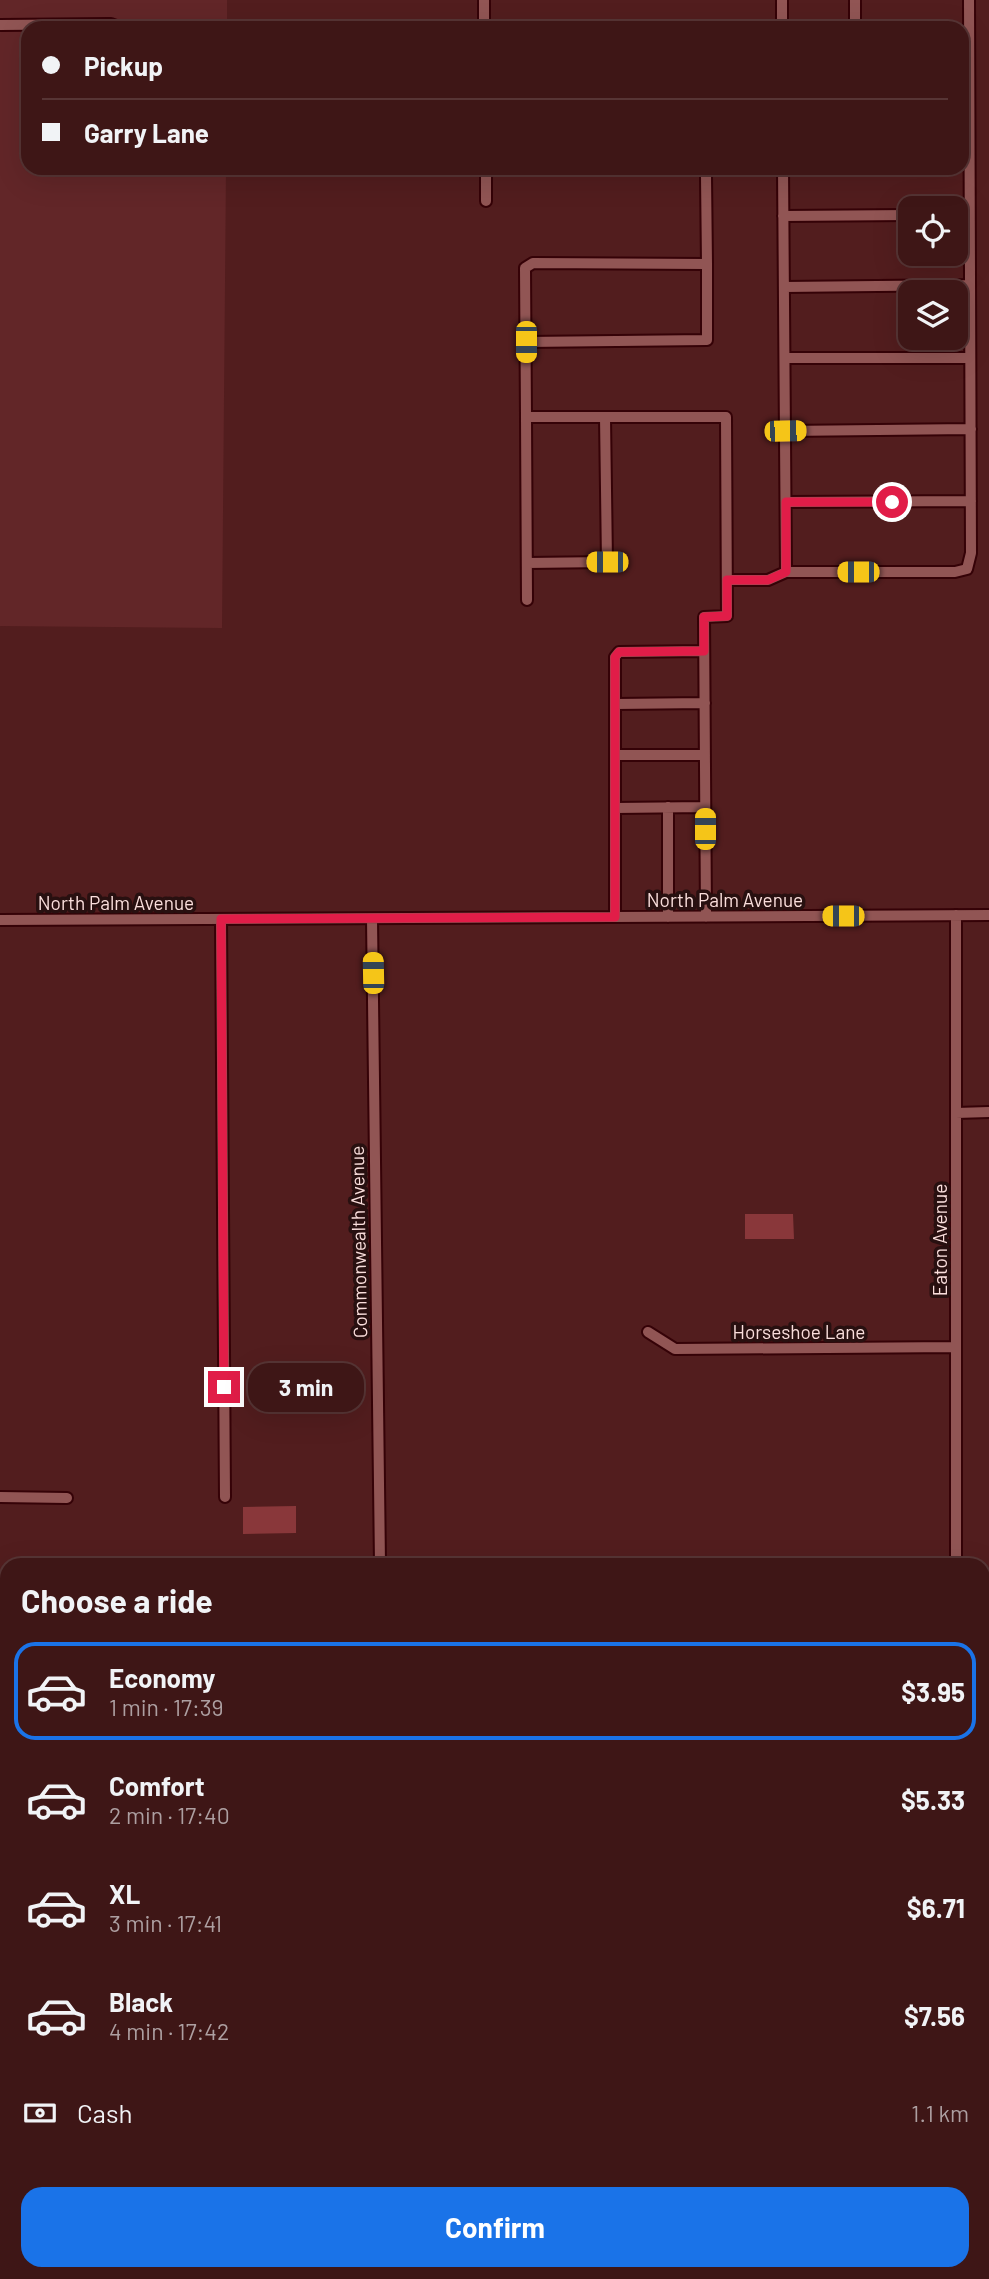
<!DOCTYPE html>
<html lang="en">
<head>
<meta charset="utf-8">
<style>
  :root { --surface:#3e1616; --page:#451f1f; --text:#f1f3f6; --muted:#ad9fa1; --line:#573535; --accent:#1a73e8 }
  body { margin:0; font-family:Barlow,sans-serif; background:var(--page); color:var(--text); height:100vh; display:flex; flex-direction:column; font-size:26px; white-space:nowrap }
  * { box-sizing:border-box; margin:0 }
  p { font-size:23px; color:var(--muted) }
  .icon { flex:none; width:38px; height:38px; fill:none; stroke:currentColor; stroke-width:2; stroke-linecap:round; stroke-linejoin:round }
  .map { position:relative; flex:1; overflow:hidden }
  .side { position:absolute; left:0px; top:1558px; width:990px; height:723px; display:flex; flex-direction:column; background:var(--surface); border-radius:21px 21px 0 0; box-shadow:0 7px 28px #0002,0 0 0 2px var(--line) }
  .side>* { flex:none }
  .banner { position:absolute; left:21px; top:21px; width:948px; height:154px; border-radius:21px; box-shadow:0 7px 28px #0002,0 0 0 2px var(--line); display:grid; align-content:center; height:154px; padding:0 21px; background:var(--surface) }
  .fabs { position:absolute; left:898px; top:196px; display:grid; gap:14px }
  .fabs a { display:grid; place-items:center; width:70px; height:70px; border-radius:14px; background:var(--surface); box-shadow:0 7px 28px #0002,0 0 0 2px var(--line); font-size:35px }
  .end { position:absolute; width:32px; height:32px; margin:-16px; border:9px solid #e11d48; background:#fff; box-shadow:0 0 0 4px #fff }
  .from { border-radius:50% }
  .bubble { position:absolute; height:49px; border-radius:21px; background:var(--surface); box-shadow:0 7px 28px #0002,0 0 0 2px var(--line); font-size:23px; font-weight:700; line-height:49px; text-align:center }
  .car { position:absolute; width:21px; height:42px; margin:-21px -10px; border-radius:9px; box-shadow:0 0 5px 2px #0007; background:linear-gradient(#f5c518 24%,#345 0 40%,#f5c518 0 76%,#345 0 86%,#f5c518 0) }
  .banner b { display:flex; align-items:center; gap:24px; height:66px; font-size:26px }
  .banner b+b { border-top:2px solid var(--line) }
  .banner i { width:18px; height:18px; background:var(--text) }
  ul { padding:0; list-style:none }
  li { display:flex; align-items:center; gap:21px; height:98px; margin:0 14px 10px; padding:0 7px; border:4px solid transparent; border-radius:21px }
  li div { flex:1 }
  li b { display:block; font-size:26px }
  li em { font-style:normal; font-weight:700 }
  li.selected { border-color:var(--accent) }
  li>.icon { width:63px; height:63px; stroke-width:1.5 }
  h2 { padding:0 21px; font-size:32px; line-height:84px }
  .pay { display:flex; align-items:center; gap:18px; height:77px; padding:0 21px; font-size:26px }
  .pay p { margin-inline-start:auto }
  .cta { display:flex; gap:14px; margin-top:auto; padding:14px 21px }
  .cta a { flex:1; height:80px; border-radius:21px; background:var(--accent); color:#fff; font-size:28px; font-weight:700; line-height:80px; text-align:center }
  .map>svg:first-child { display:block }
  .built { fill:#622628 }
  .green { fill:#89373a }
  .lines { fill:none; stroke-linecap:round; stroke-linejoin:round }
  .minor-casing { stroke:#350207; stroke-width:14 }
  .minor { stroke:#915554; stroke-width:10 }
  .route { stroke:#e11d48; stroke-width:9 }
  .labels { text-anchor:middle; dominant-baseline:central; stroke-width:7; stroke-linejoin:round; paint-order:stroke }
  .street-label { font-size:19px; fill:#fadedc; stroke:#281010 }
</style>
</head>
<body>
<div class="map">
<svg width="989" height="2279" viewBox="0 0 989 2279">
  <rect width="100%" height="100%" fill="#521d1e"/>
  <path class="built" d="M 0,0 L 227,0 L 227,28 L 28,28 L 28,168 L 226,168 L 222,628 L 0,626 Z"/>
  <path class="green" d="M 745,1214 L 793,1214 L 794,1239 L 745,1239 Z
    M 296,1506 L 296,1533 L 243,1534 L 243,1507 Z"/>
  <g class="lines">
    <defs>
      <path id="minor" d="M 484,0 L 484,28
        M 782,0 L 782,28
        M 0,25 L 111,24 L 122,28
        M 855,28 L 855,0
        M 486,168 L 486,201
        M 783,168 L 786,572 L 955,572 L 967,569 L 971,553 L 969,0
        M 783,216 L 910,215
        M 784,287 L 970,285
        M 526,342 L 707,340 L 707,264
        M 785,358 L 970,358
        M 526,417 L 527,600
        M 785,431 L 971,429
        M 786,502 L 971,501
        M 527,563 L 607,562 L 605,417
        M 727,580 L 768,580 L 786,572
        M 615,704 L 705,703
        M 615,755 L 705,755
        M 668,807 L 668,917
        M 615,808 L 705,807
        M 956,915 L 956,1564
        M 615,917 L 615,657 L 619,652 L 704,651
        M 706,917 L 704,617 L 727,616 L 726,417 L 526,417 L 525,268 L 533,263 L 707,264 L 706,176 L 709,168
        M 221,919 L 225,1497
        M 372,919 L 380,1564
        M 0,920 L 989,915
        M 956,1113 L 989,1112
        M 648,1332 L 675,1349 L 956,1347
        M 0,1497 L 67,1498
        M 984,2082 L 989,2082
        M 0,2086 L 7,2086
        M 387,2273 L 387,2279
        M 965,2273 L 965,2279"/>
    </defs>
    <use href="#minor" class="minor-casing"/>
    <use href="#minor" class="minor"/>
  </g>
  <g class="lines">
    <path class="route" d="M 224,1387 L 221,919 L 615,917 L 615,657 L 619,652 L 704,651 L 704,617 L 727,616 L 727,580 L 768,580 L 786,572 L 786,502 L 892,502"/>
  </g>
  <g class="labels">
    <g class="street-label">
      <text x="725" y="899">North Palm Avenue</text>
      <text x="116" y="902">North Palm Avenue</text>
      <text transform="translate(939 1240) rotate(-90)">Eaton Avenue</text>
      <text transform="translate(358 1242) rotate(-91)">Commonwealth Avenue</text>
      <text x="799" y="1331">Horseshoe Lane</text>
    </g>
  </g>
</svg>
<div class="fabs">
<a><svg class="icon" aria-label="locate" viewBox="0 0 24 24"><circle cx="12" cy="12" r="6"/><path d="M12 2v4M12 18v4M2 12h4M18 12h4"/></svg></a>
<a><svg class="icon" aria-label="layers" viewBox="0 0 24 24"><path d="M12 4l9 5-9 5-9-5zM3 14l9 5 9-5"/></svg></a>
</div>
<i class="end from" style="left:892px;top:502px"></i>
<i class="end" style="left:224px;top:1387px"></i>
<div class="bubble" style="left:248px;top:1363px;width:116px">3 min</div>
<i class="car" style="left:526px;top:342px;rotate:180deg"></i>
<i class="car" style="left:785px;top:431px;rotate:89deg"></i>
<i class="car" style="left:607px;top:562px;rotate:270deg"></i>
<i class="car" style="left:858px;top:572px;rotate:270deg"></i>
<i class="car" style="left:705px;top:829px;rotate:0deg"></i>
<i class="car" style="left:843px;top:916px;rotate:270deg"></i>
<i class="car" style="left:373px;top:973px;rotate:359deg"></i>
<div class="banner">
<b><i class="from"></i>Pickup</b>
<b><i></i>Garry Lane</b>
</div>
<section class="side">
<h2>Choose a ride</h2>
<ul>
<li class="selected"><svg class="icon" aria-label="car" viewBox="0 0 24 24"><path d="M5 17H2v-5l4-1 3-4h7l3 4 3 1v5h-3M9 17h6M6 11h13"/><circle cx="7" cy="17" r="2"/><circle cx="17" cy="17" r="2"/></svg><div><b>Economy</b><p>1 min · 17:39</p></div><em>$3.95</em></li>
<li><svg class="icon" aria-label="car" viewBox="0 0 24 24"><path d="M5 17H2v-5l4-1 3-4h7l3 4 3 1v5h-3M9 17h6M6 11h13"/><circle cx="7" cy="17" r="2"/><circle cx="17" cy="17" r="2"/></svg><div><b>Comfort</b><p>2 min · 17:40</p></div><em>$5.33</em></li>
<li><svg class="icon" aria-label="car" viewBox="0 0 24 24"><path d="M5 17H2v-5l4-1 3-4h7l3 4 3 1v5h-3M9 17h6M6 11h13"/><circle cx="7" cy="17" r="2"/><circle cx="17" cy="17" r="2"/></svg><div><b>XL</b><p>3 min · 17:41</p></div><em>$6.71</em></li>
<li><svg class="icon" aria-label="car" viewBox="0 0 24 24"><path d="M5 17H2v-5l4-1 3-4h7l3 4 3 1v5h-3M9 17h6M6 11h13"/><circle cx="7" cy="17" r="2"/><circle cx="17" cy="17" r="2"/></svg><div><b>Black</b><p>4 min · 17:42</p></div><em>$7.56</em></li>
</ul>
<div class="pay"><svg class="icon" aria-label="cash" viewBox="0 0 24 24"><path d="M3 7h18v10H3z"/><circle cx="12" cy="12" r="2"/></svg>Cash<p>1.1 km</p></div>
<div class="cta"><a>Confirm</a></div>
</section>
</div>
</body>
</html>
